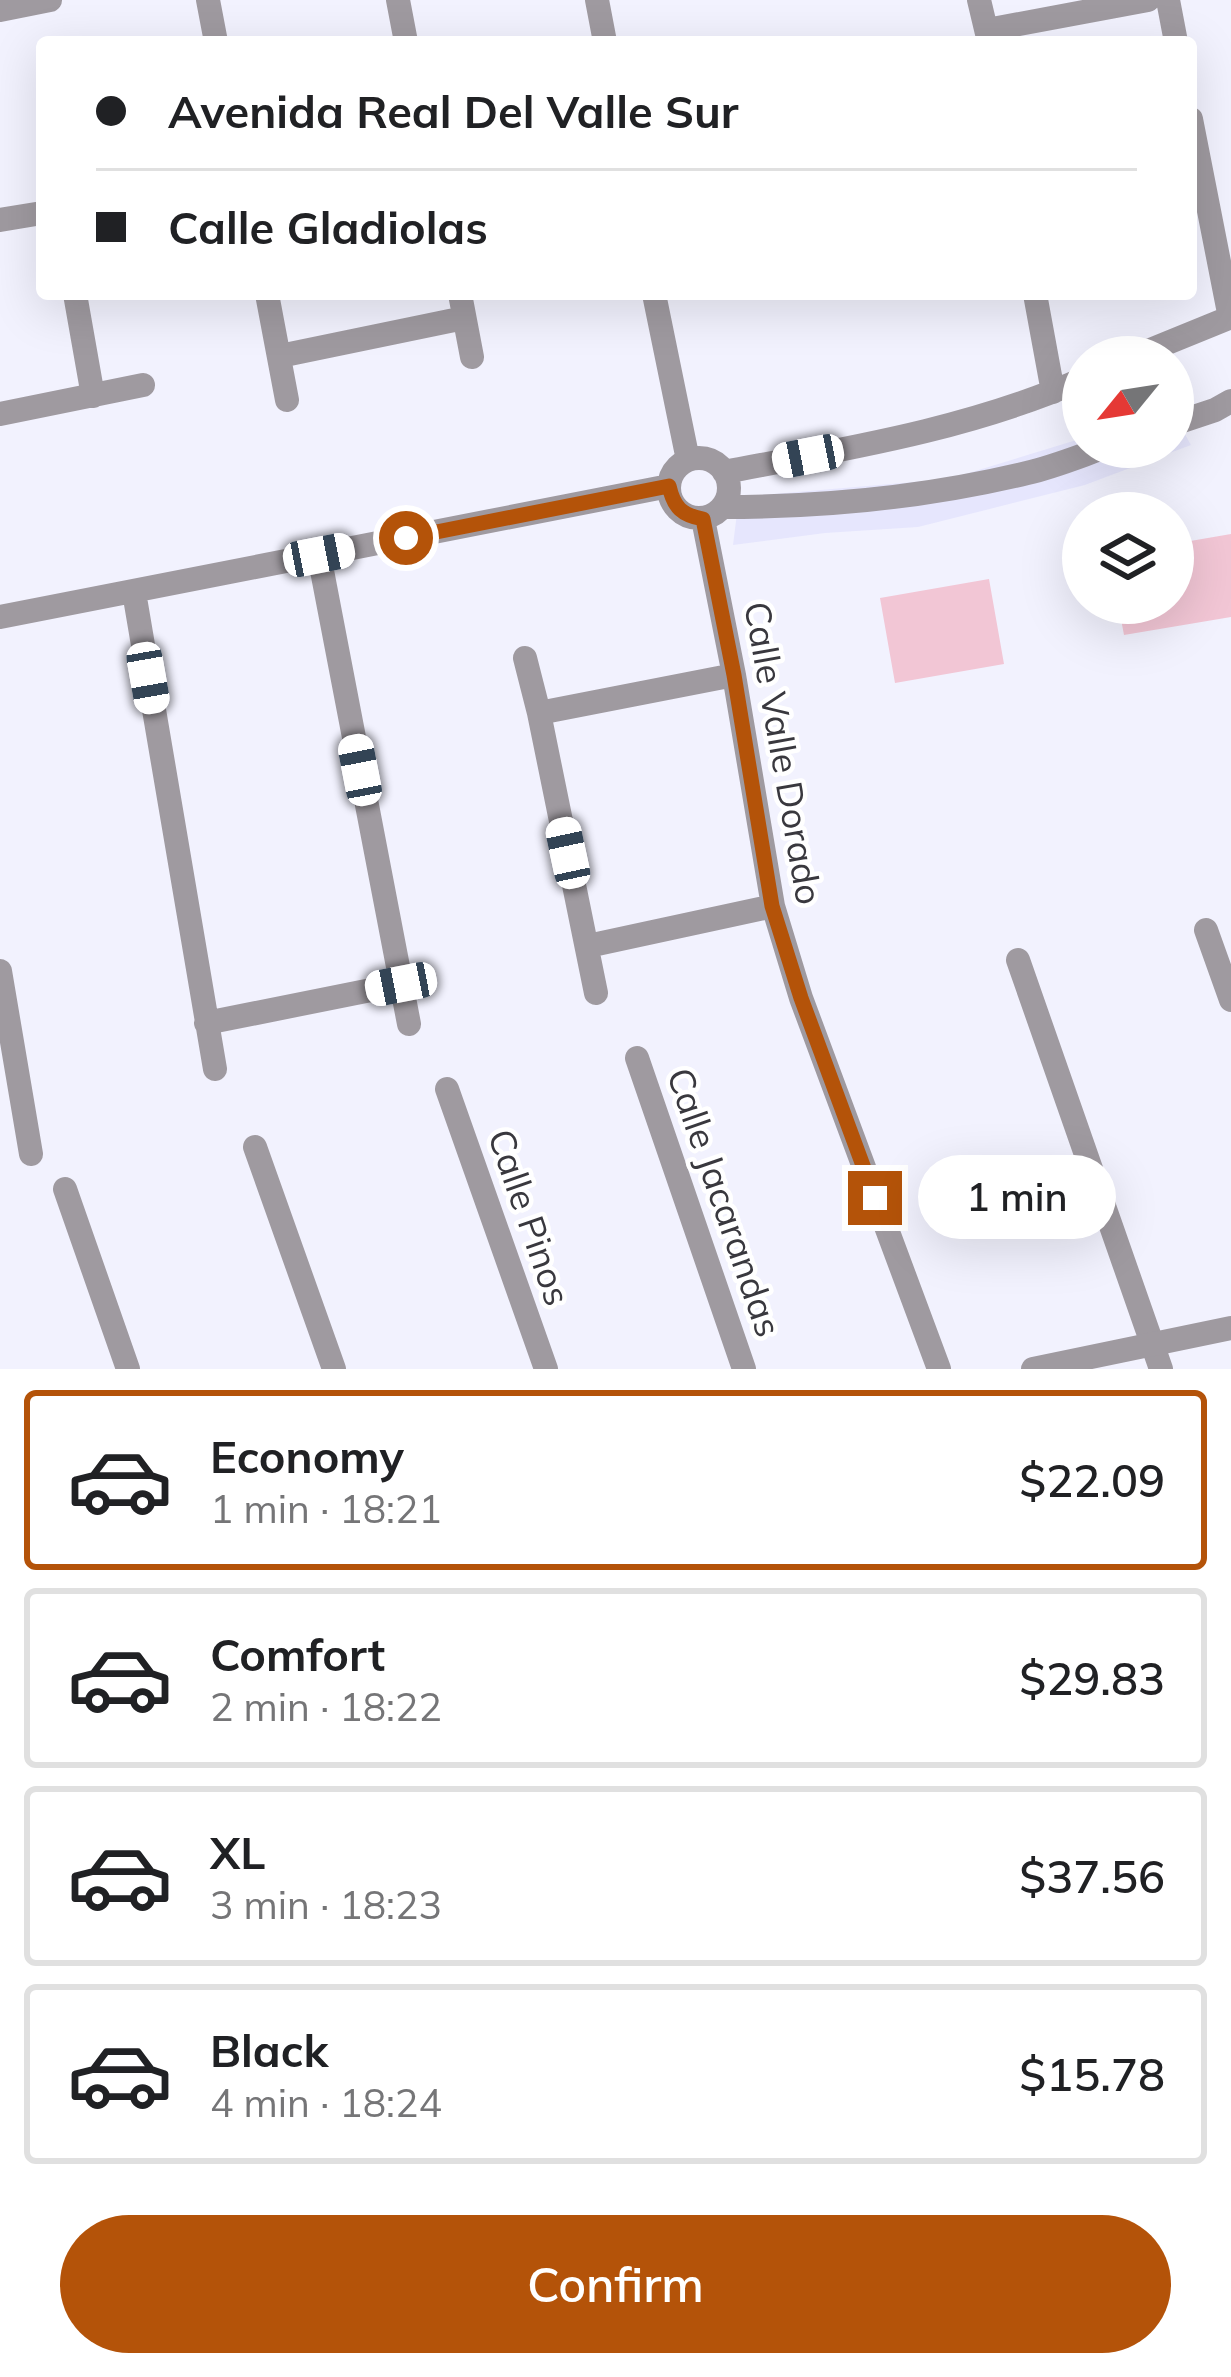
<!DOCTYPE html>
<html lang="en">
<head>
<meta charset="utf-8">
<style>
  :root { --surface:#fff; --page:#f6f6f6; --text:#202124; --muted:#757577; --line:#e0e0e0; --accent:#b45309 }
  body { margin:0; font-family:Mulish,sans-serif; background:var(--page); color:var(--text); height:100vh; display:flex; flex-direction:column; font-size:45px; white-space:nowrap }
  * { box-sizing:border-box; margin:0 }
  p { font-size:39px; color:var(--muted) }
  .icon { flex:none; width:66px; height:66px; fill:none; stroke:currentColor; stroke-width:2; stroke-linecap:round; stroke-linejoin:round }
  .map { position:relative; height:1369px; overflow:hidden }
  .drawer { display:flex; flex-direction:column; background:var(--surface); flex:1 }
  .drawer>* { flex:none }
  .guide { position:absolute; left:36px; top:36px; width:1161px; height:264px; border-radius:12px; box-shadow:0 12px 48px #0002; display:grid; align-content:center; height:264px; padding:0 60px; background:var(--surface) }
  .needle { width:78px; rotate:240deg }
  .controls { position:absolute; left:1062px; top:336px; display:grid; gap:24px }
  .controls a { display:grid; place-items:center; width:132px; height:132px; border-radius:50%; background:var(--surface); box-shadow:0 12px 48px #0002; font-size:60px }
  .end { position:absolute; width:54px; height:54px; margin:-27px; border:15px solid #b45309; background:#fff; box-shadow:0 0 0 6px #fff }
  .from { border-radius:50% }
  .bubble { position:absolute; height:84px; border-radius:42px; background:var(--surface); box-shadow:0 12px 48px #0002; font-size:39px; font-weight:600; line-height:84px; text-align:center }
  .car { position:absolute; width:36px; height:72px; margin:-36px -18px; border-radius:15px; box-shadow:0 0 9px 3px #0007; background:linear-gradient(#fff 24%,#345 0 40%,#fff 0 76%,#345 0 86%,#fff 0) }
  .guide b { display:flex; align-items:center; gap:42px; height:114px; font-size:45px }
  .guide b+b { border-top:3px solid var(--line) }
  .guide i { width:30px; height:30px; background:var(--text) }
  ul { padding:21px 0 0; list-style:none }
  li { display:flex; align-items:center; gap:36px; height:180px; margin:0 24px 18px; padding:0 36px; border:6px solid var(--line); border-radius:12px }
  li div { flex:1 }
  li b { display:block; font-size:45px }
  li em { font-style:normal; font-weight:600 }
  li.current { border-color:var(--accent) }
  li>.icon { width:108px; height:108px; stroke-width:1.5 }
  .button { display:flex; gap:24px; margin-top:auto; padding:24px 60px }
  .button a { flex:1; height:138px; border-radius:72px; background:var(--accent); color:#fff; font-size:48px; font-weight:600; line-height:138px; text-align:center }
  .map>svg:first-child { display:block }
  .built { fill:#e6e6fd }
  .green { fill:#f2c6d5 }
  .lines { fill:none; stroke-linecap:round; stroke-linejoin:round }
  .minor { stroke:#9f9aa0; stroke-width:24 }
  .tertiary { stroke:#9f9aa0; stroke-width:24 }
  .route { stroke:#b45309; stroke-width:15 }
  .labels { text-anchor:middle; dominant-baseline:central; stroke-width:9; stroke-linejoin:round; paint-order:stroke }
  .street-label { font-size:36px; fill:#39383e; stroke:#fff }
</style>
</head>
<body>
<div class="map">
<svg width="1231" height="1369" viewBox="0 0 1231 1369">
  <rect width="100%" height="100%" fill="#f2f2fe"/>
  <path class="built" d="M 1173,413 L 1191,445 L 1085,485 L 918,527 L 825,533 L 733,545 L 739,497 L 949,479 L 1083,438 L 1083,447 L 1173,447 Z"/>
  <path class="green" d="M 1231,534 L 1231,617 L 1124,635 L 1118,603 L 1173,603 L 1173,544 Z
    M 989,579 L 1004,664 L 895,683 L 880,598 Z"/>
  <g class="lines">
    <path class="minor" d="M 208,0 L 216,42
      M 398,0 L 406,42
      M 597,0 L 605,42
      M 979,0 L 989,42
      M 1168,0 L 1176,42
      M 987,30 L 1148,0
      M 1191,119 L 1230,318
      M 0,220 L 42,213
      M 75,294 L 93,396
      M 267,294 L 287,400
      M 460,294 L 472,357
      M 654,294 L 688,460
      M 1035,294 L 1053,392
      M 280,356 L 464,318
      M 1133,357 L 1231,317
      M 0,414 L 143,385
      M 1173,424 L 1215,410 L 1231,401
      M669 488a30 30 0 1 1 60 0a30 30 0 1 1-60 0Z
      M 724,472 C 845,449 970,429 1083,379
      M 723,507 C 824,507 928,497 1027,473 C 1054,467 1080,456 1106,447
      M 703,519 L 734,675 L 773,906 L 801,998 L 939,1369
      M 319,555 L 409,1024
      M 134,592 L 215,1069
      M 0,617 L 669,486
      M 525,658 L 539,713 L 596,993
      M 539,713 L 734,675
      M 1206,930 L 1231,1000
      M 588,946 L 773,906
      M 1018,960 L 1161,1369
      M 0,971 L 31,1154
      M 206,1023 L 401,984
      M 637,1058 L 744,1369
      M 447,1089 L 546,1369
      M 255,1147 L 334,1369
      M 65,1189 L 128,1369"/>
    <path class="tertiary" d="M 0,10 L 50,0
      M 1033,1369 L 1231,1328"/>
  </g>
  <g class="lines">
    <path class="route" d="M 406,538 L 669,486 C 674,508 682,515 703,519 L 734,675 L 772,906 L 801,998 L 875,1198"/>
  </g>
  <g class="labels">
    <g class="street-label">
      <text transform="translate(784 753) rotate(80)">Calle Valle Dorado</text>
      <text transform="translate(725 1202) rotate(71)">Calle Jacarandas</text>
      <text transform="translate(530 1217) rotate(71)">Calle Pinos</text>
    </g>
  </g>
</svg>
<div class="controls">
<a><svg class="needle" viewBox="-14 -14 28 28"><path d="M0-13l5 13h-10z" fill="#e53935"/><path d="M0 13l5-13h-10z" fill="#757577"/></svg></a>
<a><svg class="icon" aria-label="layers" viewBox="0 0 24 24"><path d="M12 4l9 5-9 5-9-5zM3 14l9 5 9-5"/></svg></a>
</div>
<i class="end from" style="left:406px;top:538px"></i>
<i class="end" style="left:875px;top:1198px"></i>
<div class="bubble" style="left:918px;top:1155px;width:198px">1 min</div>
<i class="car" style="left:808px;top:456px;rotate:259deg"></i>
<i class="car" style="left:319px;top:555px;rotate:79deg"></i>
<i class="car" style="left:148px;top:678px;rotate:170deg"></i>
<i class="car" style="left:360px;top:770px;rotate:349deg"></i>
<i class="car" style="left:568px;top:853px;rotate:348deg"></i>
<i class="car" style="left:401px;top:984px;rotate:259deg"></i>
<div class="guide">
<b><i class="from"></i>Avenida Real Del Valle Sur</b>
<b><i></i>Calle Gladiolas</b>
</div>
</div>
<section class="drawer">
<ul>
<li class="current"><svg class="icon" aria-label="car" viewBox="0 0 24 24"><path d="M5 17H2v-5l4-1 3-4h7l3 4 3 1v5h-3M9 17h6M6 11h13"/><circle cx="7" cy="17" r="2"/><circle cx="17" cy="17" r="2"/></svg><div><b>Economy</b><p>1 min · 18:21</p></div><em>$22.09</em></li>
<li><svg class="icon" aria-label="car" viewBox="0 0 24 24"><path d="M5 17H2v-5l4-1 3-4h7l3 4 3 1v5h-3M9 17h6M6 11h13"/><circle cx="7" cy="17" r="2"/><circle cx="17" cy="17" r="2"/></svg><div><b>Comfort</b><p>2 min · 18:22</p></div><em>$29.83</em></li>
<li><svg class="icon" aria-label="car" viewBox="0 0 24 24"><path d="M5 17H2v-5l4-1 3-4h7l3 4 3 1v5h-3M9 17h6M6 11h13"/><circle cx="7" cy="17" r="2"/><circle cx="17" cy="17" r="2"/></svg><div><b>XL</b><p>3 min · 18:23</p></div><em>$37.56</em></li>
<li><svg class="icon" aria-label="car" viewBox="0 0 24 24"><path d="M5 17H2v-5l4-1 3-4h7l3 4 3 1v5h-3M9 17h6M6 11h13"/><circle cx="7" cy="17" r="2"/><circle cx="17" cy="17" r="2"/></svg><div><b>Black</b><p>4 min · 18:24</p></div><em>$15.78</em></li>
</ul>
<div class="button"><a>Confirm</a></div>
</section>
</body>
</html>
